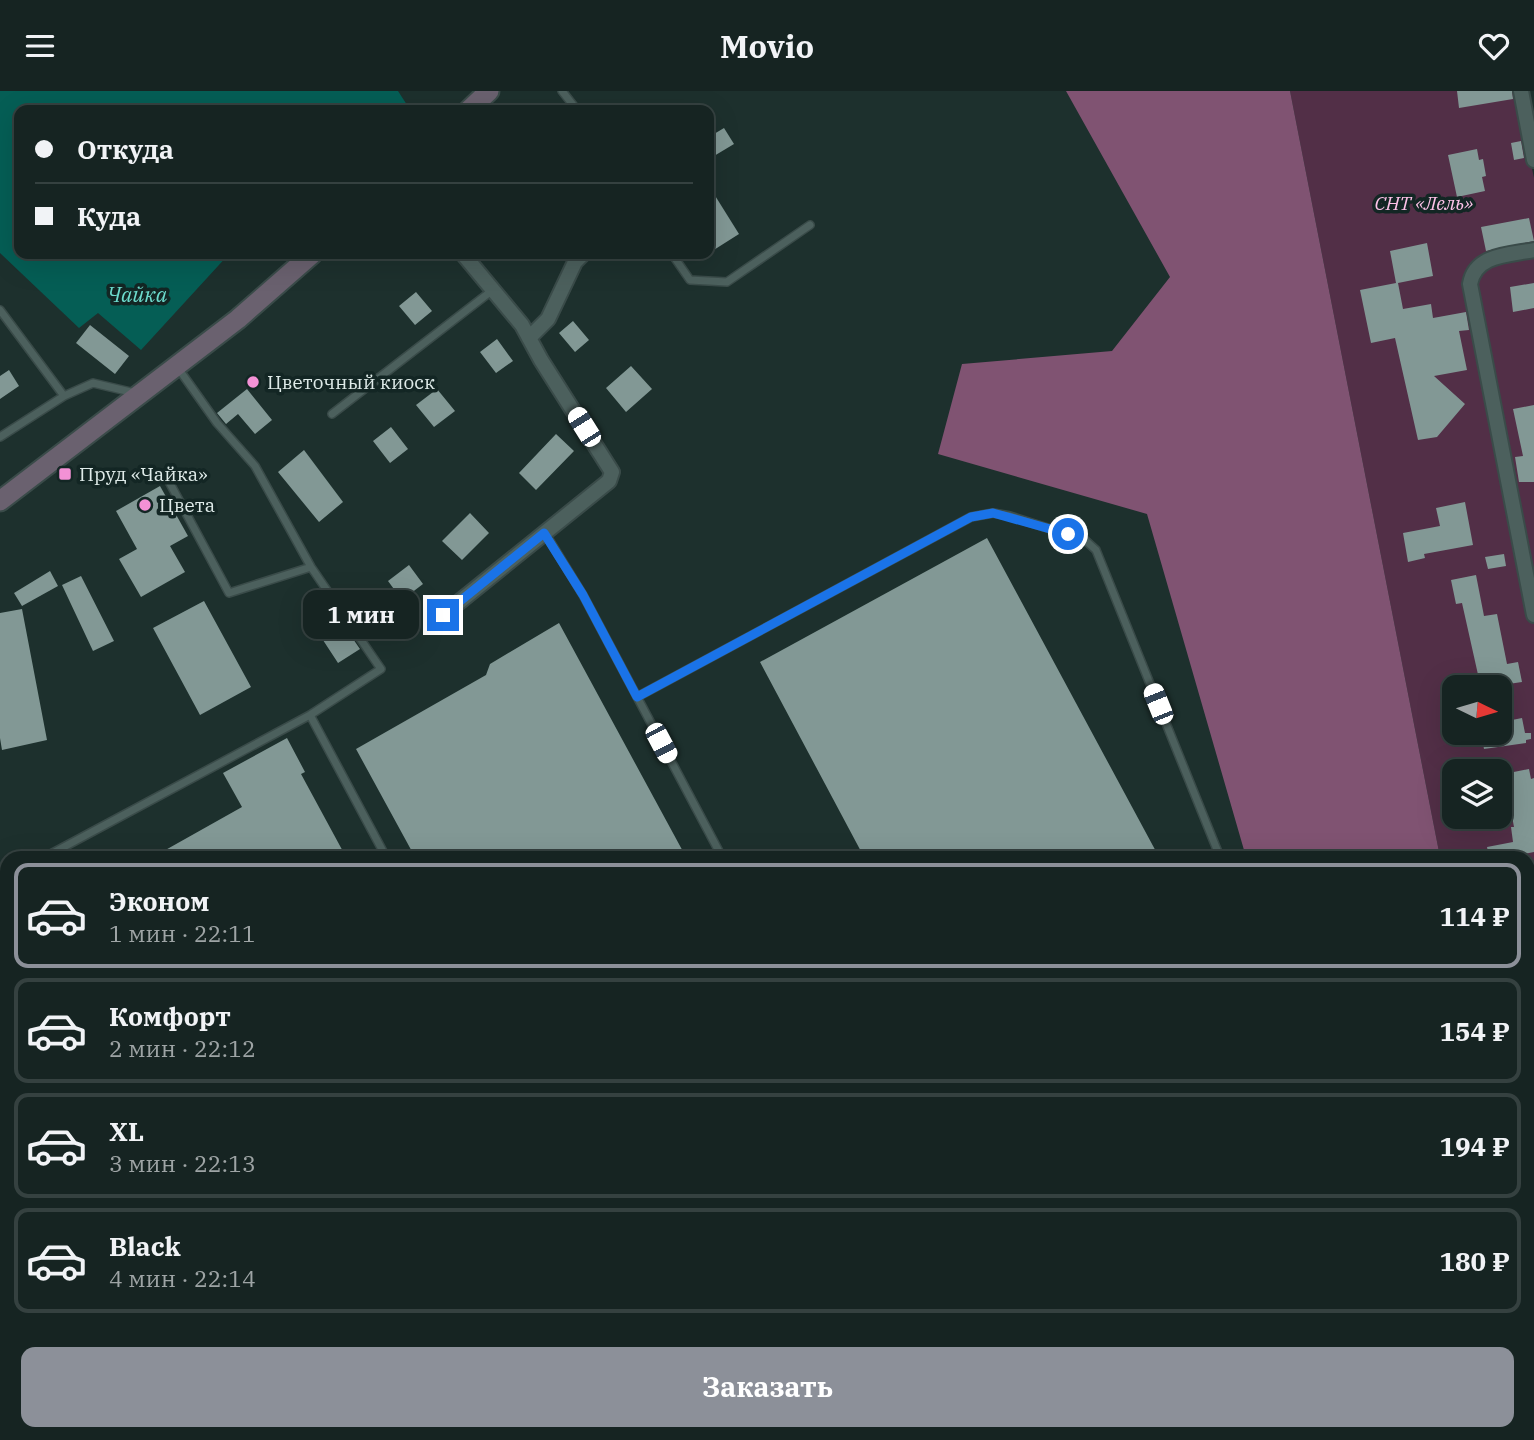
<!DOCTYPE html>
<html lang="ru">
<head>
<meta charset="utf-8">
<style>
  :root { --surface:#162422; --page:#1f2c2a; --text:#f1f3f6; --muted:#9ea4a5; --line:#354140; --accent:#8c9099 }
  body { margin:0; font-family:"IBM Plex Serif",serif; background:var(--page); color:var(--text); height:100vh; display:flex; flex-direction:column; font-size:26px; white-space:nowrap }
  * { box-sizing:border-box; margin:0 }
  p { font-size:23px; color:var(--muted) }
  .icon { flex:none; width:38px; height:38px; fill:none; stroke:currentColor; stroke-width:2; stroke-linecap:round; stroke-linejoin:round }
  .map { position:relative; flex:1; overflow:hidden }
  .sheet { position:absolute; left:0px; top:760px; width:1535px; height:590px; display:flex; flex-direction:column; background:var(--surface); border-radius:21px 21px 0 0; box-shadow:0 7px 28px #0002,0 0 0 2px var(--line) }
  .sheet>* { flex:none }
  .guide { position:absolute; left:14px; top:14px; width:700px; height:154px; border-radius:14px; box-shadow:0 7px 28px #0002,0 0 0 2px var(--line); display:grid; align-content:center; height:154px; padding:0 21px; background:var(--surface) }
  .needle { width:46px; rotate:95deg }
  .controls { position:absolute; left:1442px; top:584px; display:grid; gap:14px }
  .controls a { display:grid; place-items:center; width:70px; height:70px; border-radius:14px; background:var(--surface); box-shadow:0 7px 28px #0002,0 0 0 2px var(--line); font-size:35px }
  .end { position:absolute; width:32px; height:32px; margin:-16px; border:9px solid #1a73e8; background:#fff; box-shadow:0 0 0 4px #fff }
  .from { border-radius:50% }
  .bubble { position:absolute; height:49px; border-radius:14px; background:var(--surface); box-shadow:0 7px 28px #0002,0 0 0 2px var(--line); font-size:23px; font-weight:700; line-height:49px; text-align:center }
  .car { position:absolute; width:21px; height:42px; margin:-21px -10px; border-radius:9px; box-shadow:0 0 5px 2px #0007; background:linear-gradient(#fff 24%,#345 0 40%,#fff 0 76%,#345 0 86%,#fff 0) }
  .guide b { display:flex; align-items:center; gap:24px; height:66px; font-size:26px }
  .guide b+b { border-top:2px solid var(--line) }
  .guide i { width:18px; height:18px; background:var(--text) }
  ul { padding:12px 0 0; list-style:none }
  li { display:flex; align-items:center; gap:21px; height:105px; margin:0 14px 10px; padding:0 7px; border:4px solid var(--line); border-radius:14px }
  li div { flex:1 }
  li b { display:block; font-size:26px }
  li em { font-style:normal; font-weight:700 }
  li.active { border-color:var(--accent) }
  li>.icon { width:63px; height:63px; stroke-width:1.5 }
  .action { display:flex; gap:14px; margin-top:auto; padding:14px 21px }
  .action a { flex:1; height:80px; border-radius:14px; background:var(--accent); color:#fff; font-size:28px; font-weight:700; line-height:80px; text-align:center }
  header { display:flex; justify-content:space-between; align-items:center; height:91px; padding:0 21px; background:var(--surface); font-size:32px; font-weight:700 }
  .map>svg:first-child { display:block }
  .green { fill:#522f47; fill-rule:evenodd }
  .forest { fill:#805372 }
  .water { fill:#055e55 }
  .building { fill:#829895 }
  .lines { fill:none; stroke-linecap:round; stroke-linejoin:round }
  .service-casing { stroke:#3a4b49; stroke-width:10 }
  .minor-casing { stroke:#3a4b49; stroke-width:18 }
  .secondary-casing { stroke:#3a4b49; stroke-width:23 }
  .path { stroke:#869593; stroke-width:2.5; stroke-dasharray:5 3.5; stroke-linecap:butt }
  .service { stroke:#4c605d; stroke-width:7 }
  .minor { stroke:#4c605d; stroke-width:14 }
  .secondary { stroke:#6a616f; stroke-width:19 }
  .route { stroke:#1a73e8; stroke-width:9 }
  .poi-dot { fill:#f391d5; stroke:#132624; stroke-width:2.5 }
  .labels { text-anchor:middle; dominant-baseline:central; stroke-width:7; stroke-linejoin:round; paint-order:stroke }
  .park-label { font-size:19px; font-style:italic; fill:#fec2e9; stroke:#132624 }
  .poi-label { font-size:19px; fill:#dfebe9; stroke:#132624; text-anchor:start }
  .water-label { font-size:21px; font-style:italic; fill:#6ddcce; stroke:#132624 }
</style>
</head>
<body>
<header><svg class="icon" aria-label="menu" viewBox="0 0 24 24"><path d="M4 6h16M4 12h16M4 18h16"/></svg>Movio<svg class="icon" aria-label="heart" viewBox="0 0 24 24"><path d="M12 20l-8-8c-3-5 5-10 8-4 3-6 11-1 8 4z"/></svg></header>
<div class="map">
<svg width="1534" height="1349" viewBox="0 0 1534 1349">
  <rect width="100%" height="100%" fill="#1d302d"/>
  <path class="green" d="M 1290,0 L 1516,0 L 1534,87 L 1534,951 L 1528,951 L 1528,766 L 1440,766 ZM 1454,597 L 1500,597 L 1500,642 L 1454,642 ZM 1454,681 L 1500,681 L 1500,726 L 1454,726 Z"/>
  <path class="forest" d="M 1066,0 L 1290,0 L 1440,766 L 1246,766 L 1147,423 L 938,363 L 962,273 L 1112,260 L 1170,186 Z
    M 7,822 L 7,1342 L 330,1342 L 333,1349 L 0,1349 L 0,826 Z
    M 1528,951 L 1534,951 L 1534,1349 L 1020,1349 L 1027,1342 L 1528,1342 Z"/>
  <path class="water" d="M 0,0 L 398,0 L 409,17 L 405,19 L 19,19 L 19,163 L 229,163 L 141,259 L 98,222 L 79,237 L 0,162 Z"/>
  <path class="building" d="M 1457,0 L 1512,0 L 1513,8 L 1459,17 Z
    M 724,37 L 734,53 L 709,68 L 709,46 Z
    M 1521,50 L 1524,67 L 1514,69 L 1511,52 Z
    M 1477,58 L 1479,69 L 1483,68 L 1486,85 L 1482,86 L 1485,100 L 1457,106 L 1448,64 Z
    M 709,95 L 739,143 L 709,162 Z
    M 1529,127 L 1534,150 L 1486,160 L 1481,136 Z
    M 1427,152 L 1433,185 L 1398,192 L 1403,218 L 1431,213 L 1433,227 L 1466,221 L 1469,239 L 1459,240 L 1467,279 L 1434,285 L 1465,313 L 1437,346 L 1418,349 L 1395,247 L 1371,252 L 1360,199 L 1396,192 L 1390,160 Z
    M 1534,192 L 1534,217 L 1513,221 L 1510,196 Z
    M 416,201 L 432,220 L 415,234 L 399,215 Z
    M 573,230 L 589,249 L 575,261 L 559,242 Z
    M 90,234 L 129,265 L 115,283 L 76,252 Z
    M 497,248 L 513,270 L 496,282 L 480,261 Z
    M 631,275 L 652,298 L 626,321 L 606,297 Z
    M 9,279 L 19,295 L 0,308 L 0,285 Z
    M 247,298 L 272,329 L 255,343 L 238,323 L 226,333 L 217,322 Z
    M 437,298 L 455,320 L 434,336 L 416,314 Z
    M 1534,314 L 1534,391 L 1519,391 L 1515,366 L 1523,365 L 1513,318 Z
    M 391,336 L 408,358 L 390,372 L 373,350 Z
    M 556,343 L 574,360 L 536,399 L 519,382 Z
    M 304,359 L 343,411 L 319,431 L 278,381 Z
    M 160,395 L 188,445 L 170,455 L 185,481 L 141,506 L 119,468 L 137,458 L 116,420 Z
    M 1465,411 L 1473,454 L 1424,463 L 1425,467 L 1408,471 L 1403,442 L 1440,435 L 1436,417 Z
    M 470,422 L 489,442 L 462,469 L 442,450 Z
    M 987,447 L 1159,766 L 864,766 L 760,571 Z
    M 1504,463 L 1506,475 L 1488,478 L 1485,466 Z
    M 409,474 L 423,493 L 402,509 L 388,490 Z
    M 50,480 L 58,495 L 22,515 L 14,502 Z
    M 1476,484 L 1484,525 L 1497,523 L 1507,573 L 1518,571 L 1522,591 L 1481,597 L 1462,512 L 1456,513 L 1451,489 Z
    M 81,485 L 114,550 L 93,560 L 62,494 Z
    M 322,503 L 360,558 L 338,572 L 302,517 Z
    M 204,510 L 251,596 L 200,624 L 153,537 Z
    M 22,518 L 47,649 L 2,659 L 0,647 L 0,522 Z
    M 559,532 L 686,766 L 415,766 L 356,658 L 486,584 L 490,573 Z
    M 1522,627 L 1525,642 L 1531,642 L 1531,648 L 1526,649 L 1526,652 L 1484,658 L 1481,642 L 1500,642 L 1502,631 Z
    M 287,647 L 305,681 L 301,683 L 346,766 L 330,766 L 328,761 L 318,766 L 153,766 L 242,716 L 223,682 Z
    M 1529,678 L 1531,688 L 1534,687 L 1534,761 L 1518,764 L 1519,766 L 1489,766 L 1487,756 L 1513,751 L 1511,736 L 1514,736 L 1504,683 Z"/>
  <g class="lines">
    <defs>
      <path id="service" d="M 562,0 L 577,19
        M 672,163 L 690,189 L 727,191 L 810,134
        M 0,219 L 64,305
        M 332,323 L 494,198
        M 0,346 L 64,305 L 93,292 L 135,302
        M 166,385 L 229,502 L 311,476
        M 545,442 L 583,504 L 722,766
        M 637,606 L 971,426 L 993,422 L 1010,425 L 1085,449 L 1096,459 L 1220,766
        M 310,624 L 386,766
        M 48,766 L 47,765 L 310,624 L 381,578 L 311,476 L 255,375 L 217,332 L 178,277
        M 0,909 L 7,913
        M 360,1342 L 364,1349
        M 692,1342 L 695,1349
        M 1002,1349 L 1005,1342"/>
      <path id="minor" d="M 1521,0 L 1534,69
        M 1534,159 C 1509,164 1475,163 1470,193 L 1534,524
        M 529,247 L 548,228 L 575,171 L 583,163
        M 443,524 L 609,390 L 612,381 L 541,269 L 522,234 L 463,163"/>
      <path id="secondary" d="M 469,19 L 489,0
        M 0,410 L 238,228 L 312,163"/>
    </defs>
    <use href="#service" class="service-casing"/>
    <use href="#minor" class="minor-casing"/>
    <use href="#secondary" class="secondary-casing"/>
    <path class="path" d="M 1528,1011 L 1534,1012
      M 1124,1349 L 1132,1342"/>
    <use href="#service" class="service"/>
    <use href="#minor" class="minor"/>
    <use href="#secondary" class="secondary"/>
  </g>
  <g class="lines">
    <path class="route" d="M 443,524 L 544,442 L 583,504 L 637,606 L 971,426 L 993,422 L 1068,443"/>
  </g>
  <g class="poi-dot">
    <circle cx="253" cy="291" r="7"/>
    <rect x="58" y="376" width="14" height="14" rx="3.5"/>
    <circle cx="145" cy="414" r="7"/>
  </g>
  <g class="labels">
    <g class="park-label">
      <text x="1424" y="112">СНТ «Лель»</text>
    </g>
    <g class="poi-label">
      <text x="267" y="291">Цветочный киоск</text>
      <text x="79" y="383">Пруд «Чайка»</text>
      <text x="159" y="414">Цвета</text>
    </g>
    <g class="water-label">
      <text x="137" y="203">Чайка</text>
    </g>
  </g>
</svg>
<div class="controls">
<a><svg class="needle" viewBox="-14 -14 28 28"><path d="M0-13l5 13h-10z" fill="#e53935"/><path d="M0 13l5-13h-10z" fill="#9ea4a5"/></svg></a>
<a><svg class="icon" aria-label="layers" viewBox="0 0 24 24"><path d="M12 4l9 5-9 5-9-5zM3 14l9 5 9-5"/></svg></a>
</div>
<i class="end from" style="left:1068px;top:443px"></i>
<i class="end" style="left:443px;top:524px"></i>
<div class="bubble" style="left:303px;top:499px;width:116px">1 мин</div>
<i class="car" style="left:584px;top:336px;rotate:328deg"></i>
<i class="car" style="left:1158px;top:613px;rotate:338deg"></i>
<i class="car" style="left:661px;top:652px;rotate:152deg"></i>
<div class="guide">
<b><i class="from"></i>Откуда</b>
<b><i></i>Куда</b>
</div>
<section class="sheet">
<ul>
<li class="active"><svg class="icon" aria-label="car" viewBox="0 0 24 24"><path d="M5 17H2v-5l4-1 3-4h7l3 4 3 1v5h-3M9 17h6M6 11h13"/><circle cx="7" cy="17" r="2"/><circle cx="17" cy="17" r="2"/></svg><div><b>Эконом</b><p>1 мин · 22:11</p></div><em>114 ₽</em></li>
<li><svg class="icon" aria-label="car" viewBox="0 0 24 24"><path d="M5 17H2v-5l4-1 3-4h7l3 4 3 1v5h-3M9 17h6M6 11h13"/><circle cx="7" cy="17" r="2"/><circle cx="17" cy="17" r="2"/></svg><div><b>Комфорт</b><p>2 мин · 22:12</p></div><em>154 ₽</em></li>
<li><svg class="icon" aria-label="car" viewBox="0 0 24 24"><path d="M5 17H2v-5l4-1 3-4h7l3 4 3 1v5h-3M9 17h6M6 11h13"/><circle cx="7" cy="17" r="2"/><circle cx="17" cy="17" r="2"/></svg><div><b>XL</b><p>3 мин · 22:13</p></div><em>194 ₽</em></li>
<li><svg class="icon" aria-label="car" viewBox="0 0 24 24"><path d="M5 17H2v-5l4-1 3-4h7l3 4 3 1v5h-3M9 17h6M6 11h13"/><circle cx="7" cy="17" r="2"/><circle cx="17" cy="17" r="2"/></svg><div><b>Black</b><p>4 мин · 22:14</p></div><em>180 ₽</em></li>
</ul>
<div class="action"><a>Заказать</a></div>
</section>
</div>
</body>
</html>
